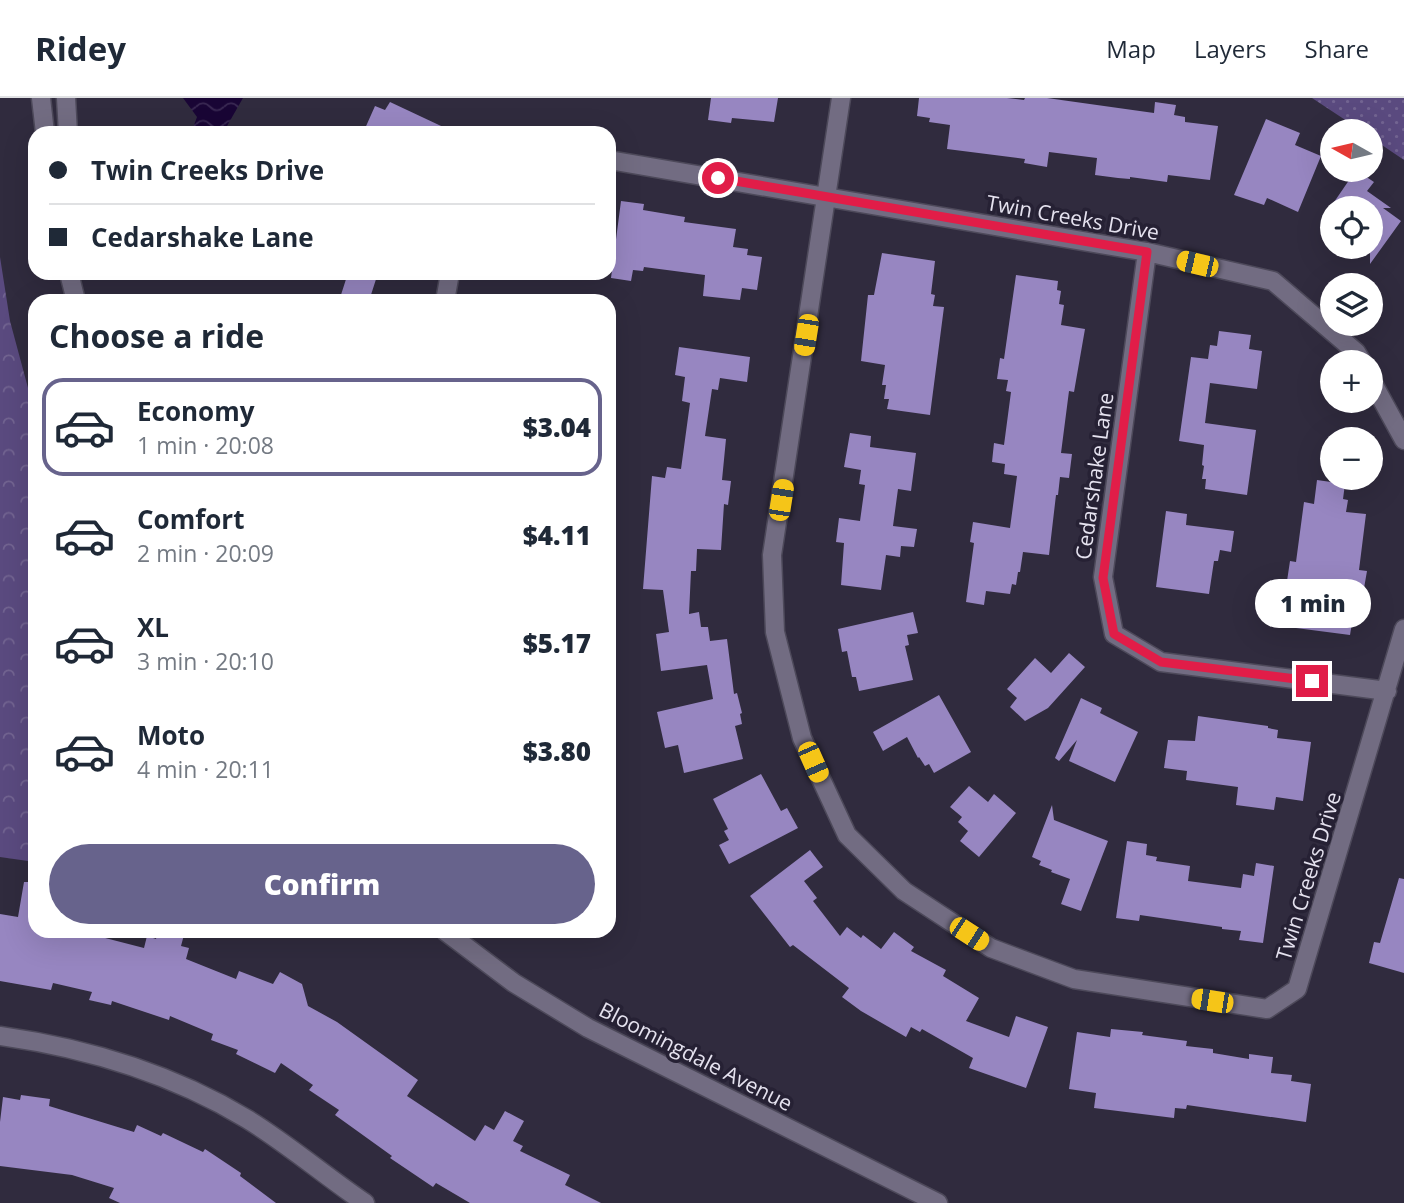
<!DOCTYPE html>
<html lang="en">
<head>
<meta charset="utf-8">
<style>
  :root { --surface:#fff; --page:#f6f6f7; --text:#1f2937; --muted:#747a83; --line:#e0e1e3; --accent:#67638c }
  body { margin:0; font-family:"Open Sans",sans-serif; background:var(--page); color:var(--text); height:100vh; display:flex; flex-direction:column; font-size:26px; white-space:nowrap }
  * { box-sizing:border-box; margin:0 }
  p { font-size:23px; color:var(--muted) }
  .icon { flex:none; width:38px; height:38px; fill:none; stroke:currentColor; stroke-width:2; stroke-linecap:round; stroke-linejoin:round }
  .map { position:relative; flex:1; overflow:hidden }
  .panel { position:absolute; left:28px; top:196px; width:588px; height:644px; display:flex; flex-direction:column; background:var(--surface); border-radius:21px; box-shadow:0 7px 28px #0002 }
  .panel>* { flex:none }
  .hud { position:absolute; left:28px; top:28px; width:588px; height:154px; border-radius:21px; box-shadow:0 7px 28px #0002; display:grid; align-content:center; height:154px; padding:0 21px; background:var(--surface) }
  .needle { width:46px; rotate:278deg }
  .controls { position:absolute; left:1320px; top:21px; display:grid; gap:14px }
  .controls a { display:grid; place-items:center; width:63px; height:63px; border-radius:50%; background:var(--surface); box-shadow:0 7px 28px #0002; font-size:35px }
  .end { position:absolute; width:32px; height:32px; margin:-16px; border:9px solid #e11d48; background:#fff; box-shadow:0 0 0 4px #fff }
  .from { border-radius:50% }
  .bubble { position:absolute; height:49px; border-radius:24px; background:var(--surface); box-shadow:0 7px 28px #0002; font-size:23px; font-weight:800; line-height:49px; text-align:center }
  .car { position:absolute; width:21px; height:42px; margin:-21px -10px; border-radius:9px; box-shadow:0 0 5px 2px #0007; background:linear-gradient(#f5c518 24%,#345 0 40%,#f5c518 0 76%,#345 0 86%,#f5c518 0) }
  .hud b { display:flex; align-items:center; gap:24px; height:66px; font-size:26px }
  .hud b+b { border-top:2px solid var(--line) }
  .hud i { width:18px; height:18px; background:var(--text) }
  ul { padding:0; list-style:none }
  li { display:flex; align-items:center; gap:21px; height:98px; margin:0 14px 10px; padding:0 7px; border:4px solid transparent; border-radius:21px }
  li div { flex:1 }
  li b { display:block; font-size:26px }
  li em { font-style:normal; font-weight:800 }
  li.active { border-color:var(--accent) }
  li>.icon { width:63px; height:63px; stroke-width:1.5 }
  h2 { padding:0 21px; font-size:32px; line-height:84px }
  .button { display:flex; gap:14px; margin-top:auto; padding:14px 21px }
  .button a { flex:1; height:80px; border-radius:42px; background:var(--accent); color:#fff; font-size:28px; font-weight:800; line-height:80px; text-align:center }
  header { display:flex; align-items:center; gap:42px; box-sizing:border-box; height:98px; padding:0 35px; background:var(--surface); border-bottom:2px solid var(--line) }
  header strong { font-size:33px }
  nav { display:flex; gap:38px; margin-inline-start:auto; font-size:24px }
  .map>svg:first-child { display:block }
  .grass { fill:url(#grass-dots) }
  .park { fill:url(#park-crowns) }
  .water { fill:url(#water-waves) }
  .building { fill:#9786c1 }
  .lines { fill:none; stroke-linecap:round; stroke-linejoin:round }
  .street-casing { stroke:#4d495a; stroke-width:21 }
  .secondary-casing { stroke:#4d495a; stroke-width:21 }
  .street { stroke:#726c82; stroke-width:18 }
  .secondary { stroke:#726c82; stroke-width:18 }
  .route { stroke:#e11d48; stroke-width:9 }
  .labels { text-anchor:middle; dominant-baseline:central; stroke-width:7; stroke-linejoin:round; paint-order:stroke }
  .street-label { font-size:21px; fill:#e5e2ef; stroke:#262134 }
</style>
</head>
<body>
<header>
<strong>Ridey</strong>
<nav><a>Map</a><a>Layers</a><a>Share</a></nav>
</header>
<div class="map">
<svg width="1404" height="1105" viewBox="0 0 1404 1105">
  <defs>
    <pattern id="grass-dots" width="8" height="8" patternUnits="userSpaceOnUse" patternTransform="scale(1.75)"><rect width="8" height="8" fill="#5a4a7f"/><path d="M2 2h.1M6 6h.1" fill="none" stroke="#726491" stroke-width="1.8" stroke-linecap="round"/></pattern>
    <pattern id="park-crowns" width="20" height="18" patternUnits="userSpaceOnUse" patternTransform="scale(1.75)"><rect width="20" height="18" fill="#5a4a7f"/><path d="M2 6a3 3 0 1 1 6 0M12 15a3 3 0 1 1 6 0" fill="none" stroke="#726491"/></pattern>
    <pattern id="water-waves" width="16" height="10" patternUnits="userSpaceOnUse" patternTransform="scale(1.75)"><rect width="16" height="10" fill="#190535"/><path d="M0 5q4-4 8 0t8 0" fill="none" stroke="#3a2953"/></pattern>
  </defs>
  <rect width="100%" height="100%" fill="#302b3e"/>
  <path class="grass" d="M 1312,0 L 1404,0 L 1404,62 L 1370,39 L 1370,33 L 1362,33 Z"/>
  <path class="park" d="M 0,159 L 10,223 L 35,316 L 35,764 L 0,759 Z"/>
  <path class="water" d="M 183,0 L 243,0 L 223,35 L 191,35 L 197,19 Z"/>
  <path class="building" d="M 711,0 L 778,0 L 774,24 L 732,20 L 731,25 L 708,22 Z
    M 919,0 L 1007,0 L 1024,2 L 1025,0 L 1047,0 L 1154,15 L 1155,4 L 1176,7 L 1174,17 L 1185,19 L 1185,24 L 1218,28 L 1210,82 L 1168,77 L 1167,84 L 1130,79 L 1130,81 L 1118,80 L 1095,77 L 1097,60 L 1049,54 L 1047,69 L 1024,65 L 1025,61 L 947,51 L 950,27 L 929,24 L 930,20 L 917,18 Z
    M 390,4 L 456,35 L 363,35 L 375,8 L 385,12 Z
    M 1266,21 L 1300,35 L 1295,47 L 1321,58 L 1298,114 L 1267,100 L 1264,107 L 1234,97 Z
    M 1356,72 L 1374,84 L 1367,93 L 1391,110 L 1383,110 L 1401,123 L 1370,166 L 1370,110 L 1330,110 Z
    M 621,103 L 644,106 L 643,112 L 685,119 L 684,124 L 736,131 L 733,149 L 748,151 L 747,157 L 762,159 L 757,192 L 742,190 L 740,202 L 703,198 L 705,177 L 644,169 L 643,173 L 633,172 L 631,183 L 611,180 Z
    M 882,155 L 935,163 L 931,196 L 935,197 L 933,208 L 944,209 L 930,317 L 887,311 L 889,301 L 884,301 L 886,287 L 882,287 L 885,267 L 861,263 L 868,197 L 874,197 Z
    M 348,175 L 378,175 L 369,203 L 339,203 Z
    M 1016,177 L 1058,183 L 1057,192 L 1061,193 L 1059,206 L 1064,207 L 1061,227 L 1085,231 L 1074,294 L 1069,293 L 1061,355 L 1072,356 L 1069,380 L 1060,379 L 1058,397 L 1056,397 L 1049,457 L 1023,454 L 1020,474 L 1018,474 L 1016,487 L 1012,486 L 1010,496 L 986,493 L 984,507 L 966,504 L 974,445 L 970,444 L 973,424 L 1010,430 L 1017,378 L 1004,376 L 1005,366 L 992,364 L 994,345 L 1004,347 L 1011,294 L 1006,293 L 1008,282 L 997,281 L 1000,260 L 1004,261 Z
    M 1219,233 L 1251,237 L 1249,251 L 1262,253 L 1257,291 L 1210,285 L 1205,325 L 1256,332 L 1247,397 L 1205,391 L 1206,381 L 1202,381 L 1204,368 L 1202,367 L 1204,347 L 1179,343 L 1191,259 L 1208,261 L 1210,247 L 1217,248 Z
    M 679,249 L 750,259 L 747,284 L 720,280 L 718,292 L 712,291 L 705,338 L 726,341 L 722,382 L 731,383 L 728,407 L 724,406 L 721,452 L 697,451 L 696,473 L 691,473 L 689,516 L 699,514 L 701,529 L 708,529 L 710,543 L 727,541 L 734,596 L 737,595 L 742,615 L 740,616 L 742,626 L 735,628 L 743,661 L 684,675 L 678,647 L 665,650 L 657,614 L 713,601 L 707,567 L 661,573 L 656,536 L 669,534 L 663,492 L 643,491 L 652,378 L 665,380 L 667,369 L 681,371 L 690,305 L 682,303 L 685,279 L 675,277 Z
    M 850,335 L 871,338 L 870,349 L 916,355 L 911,393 L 898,391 L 893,428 L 917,431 L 914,449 L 901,448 L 900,459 L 886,457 L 881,492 L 841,487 L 844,445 L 836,444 L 839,420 L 860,423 L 865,387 L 859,386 L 861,372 L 844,369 Z
    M 1317,382 L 1345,386 L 1343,401 L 1348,402 L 1346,414 L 1366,416 L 1359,472 L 1367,473 L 1363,496 L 1357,495 L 1350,537 L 1296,530 L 1301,496 L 1296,496 L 1298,485 L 1287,483 L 1290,463 L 1296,464 L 1304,404 L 1314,406 Z
    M 1166,413 L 1187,416 L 1186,427 L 1234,433 L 1231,454 L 1220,452 L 1218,463 L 1214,463 L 1209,496 L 1156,489 Z
    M 913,514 L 918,535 L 907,537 L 909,547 L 905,548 L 913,582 L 859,593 L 856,579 L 852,579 L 847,553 L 842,554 L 838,531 Z
    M 1069,555 L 1085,569 L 1048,610 L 1025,623 L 1010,609 L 1017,600 L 1007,591 L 1035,560 L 1051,575 Z
    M 939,597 L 971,654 L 934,675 L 929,666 L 925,668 L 919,659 L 918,660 L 907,639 L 883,653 L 873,634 Z
    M 1081,600 L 1102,610 L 1100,615 L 1138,634 L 1115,684 L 1069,663 L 1077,642 L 1059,663 L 1055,660 Z
    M 1198,618 L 1268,628 L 1268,630 L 1278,632 L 1277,640 L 1311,644 L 1303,703 L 1276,699 L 1274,712 L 1236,707 L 1238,689 L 1186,682 L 1187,673 L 1164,670 L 1168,642 L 1195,643 Z
    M 761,676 L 781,713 L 787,710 L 798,730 L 729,766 L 719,747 L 729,742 L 724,733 L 728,731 L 713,701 Z
    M 969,688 L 988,704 L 994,696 L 1016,715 L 979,759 L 960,743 L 968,733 L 958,724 L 962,719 L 950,709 Z
    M 1052,707 L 1054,722 L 1108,743 L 1081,813 L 1061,806 L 1070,781 L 1051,774 L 1052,772 L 1039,767 L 1041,763 L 1032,759 Z
    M 1127,743 L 1147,746 L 1146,757 L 1157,759 L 1156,763 L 1190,768 L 1188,783 L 1241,790 L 1243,776 L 1254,778 L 1256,765 L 1274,768 L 1263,845 L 1239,842 L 1241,833 L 1222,831 L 1222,829 L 1140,817 L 1139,823 L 1116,820 Z
    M 810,752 L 823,769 L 804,783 L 817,800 L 813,803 L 840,838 L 847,829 L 861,840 L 863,837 L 881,851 L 894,834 L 914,849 L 911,853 L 946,872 L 943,878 L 979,900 L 966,923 L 1009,939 L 1016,918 L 1048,929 L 1026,990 L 969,970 L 973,960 L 922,931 L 920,934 L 911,929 L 906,939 L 861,913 L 842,899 L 849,890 L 793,847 L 790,849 L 750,798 Z
    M 1399,780 L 1404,781 L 1404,875 L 1369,865 L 1374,844 L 1380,845 Z
    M 24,784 L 35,784 L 35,833 L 78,833 L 144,850 L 147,838 L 156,841 L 158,833 L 185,833 L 181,848 L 189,850 L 186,861 L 236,881 L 239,873 L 273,886 L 280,874 L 302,886 L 308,908 L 337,924 L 418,982 L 407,998 L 475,1043 L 485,1027 L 494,1032 L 505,1013 L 524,1023 L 513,1043 L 523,1048 L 520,1053 L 570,1077 L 565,1087 L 601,1105 L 470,1105 L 436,1085 L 433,1089 L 390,1060 L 392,1058 L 335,1017 L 339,1012 L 309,992 L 313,987 L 281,965 L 275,975 L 236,956 L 238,952 L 211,942 L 213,936 L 170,918 L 169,922 L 112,903 L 111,907 L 89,902 L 92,894 L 53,885 L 51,892 L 0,883 L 0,816 L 18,819 Z
    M 1111,931 L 1143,934 L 1142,937 L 1187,943 L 1186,948 L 1213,951 L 1213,955 L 1249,961 L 1249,956 L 1273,959 L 1271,975 L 1292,977 L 1291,983 L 1311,986 L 1306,1024 L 1187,1007 L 1186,1011 L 1175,1010 L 1174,1020 L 1094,1010 L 1096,995 L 1069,991 L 1077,934 L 1110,939 Z
    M 21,997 L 50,1001 L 49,1008 L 134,1034 L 137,1027 L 161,1038 L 163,1035 L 203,1054 L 205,1051 L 241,1075 L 240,1078 L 276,1105 L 120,1105 L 109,1100 L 114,1090 L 72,1077 L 0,1068 L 0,1024 L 3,999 L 20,1002 Z"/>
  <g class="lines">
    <defs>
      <path id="street" d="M 841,0 L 772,457 L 775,534 L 802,640 L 847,737 L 904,793 L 991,850 L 1074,881 L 1267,911 L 1297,891 L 1404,531
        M 609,62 L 1147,154 L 1273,183 L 1356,254 L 1362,264
        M 1147,154 L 1103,479 L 1114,536 L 1161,564 L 1387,593
        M 445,203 L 450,175
        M 1370,280 L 1404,342
        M 0,938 C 86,950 172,976 247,1021 C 288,1046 325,1078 365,1105"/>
      <path id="secondary" d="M 41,0 L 45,35
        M 66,0 L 68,35
        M 69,175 L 76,203
        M 445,833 L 514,885 L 588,930 L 938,1105"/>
    </defs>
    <use href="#street" class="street-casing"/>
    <use href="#secondary" class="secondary-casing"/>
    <use href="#street" class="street"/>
    <use href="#secondary" class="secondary"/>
  </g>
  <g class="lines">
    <path class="route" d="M 718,80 L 1147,154 L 1103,480 L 1114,536 L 1161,564 L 1312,583"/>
  </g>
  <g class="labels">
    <g class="street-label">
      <text transform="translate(1073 119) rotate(10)">Twin Creeks Drive</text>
      <text transform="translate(1094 378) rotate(-82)">Cedarshake Lane</text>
      <text transform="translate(1308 778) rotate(-73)">Twin Creeks Drive</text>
      <text transform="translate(696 958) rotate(27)">Bloomingdale Avenue</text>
    </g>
  </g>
</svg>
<div class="controls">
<a><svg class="needle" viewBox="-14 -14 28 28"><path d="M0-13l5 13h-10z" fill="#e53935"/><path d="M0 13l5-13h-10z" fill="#747a83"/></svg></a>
<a><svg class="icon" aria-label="locate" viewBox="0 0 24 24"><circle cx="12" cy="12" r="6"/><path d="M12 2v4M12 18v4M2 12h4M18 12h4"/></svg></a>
<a><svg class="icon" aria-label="layers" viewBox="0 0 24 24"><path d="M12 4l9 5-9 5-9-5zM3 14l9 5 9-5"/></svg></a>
<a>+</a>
<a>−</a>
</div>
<i class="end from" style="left:718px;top:80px"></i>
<i class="end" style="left:1312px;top:583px"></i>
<div class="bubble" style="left:1255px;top:481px;width:116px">1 min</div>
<i class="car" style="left:1197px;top:166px;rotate:283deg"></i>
<i class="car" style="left:806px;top:237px;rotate:189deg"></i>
<i class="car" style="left:781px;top:402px;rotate:9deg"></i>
<i class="car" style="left:813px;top:664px;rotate:156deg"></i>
<i class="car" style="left:969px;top:836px;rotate:123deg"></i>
<i class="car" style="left:1212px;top:903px;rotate:279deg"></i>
<div class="hud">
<b><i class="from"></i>Twin Creeks Drive</b>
<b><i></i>Cedarshake Lane</b>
</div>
<section class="panel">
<h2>Choose a ride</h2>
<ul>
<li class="active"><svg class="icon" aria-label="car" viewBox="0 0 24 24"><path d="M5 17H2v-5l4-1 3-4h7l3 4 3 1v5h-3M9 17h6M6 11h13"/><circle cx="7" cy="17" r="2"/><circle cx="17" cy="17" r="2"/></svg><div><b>Economy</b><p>1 min · 20:08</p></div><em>$3.04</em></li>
<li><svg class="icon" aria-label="car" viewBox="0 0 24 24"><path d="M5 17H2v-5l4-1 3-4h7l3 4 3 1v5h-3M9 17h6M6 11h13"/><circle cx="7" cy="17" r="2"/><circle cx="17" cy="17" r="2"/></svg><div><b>Comfort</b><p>2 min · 20:09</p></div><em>$4.11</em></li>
<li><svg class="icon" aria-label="car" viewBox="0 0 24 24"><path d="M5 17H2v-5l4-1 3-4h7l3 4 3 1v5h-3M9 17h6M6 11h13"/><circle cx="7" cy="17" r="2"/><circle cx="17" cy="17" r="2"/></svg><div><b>XL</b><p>3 min · 20:10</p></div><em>$5.17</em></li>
<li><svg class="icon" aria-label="car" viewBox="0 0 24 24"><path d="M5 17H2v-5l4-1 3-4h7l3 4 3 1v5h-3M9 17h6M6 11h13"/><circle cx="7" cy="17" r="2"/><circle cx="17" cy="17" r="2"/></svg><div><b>Moto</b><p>4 min · 20:11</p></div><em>$3.80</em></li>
</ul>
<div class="button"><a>Confirm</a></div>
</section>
</div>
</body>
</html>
